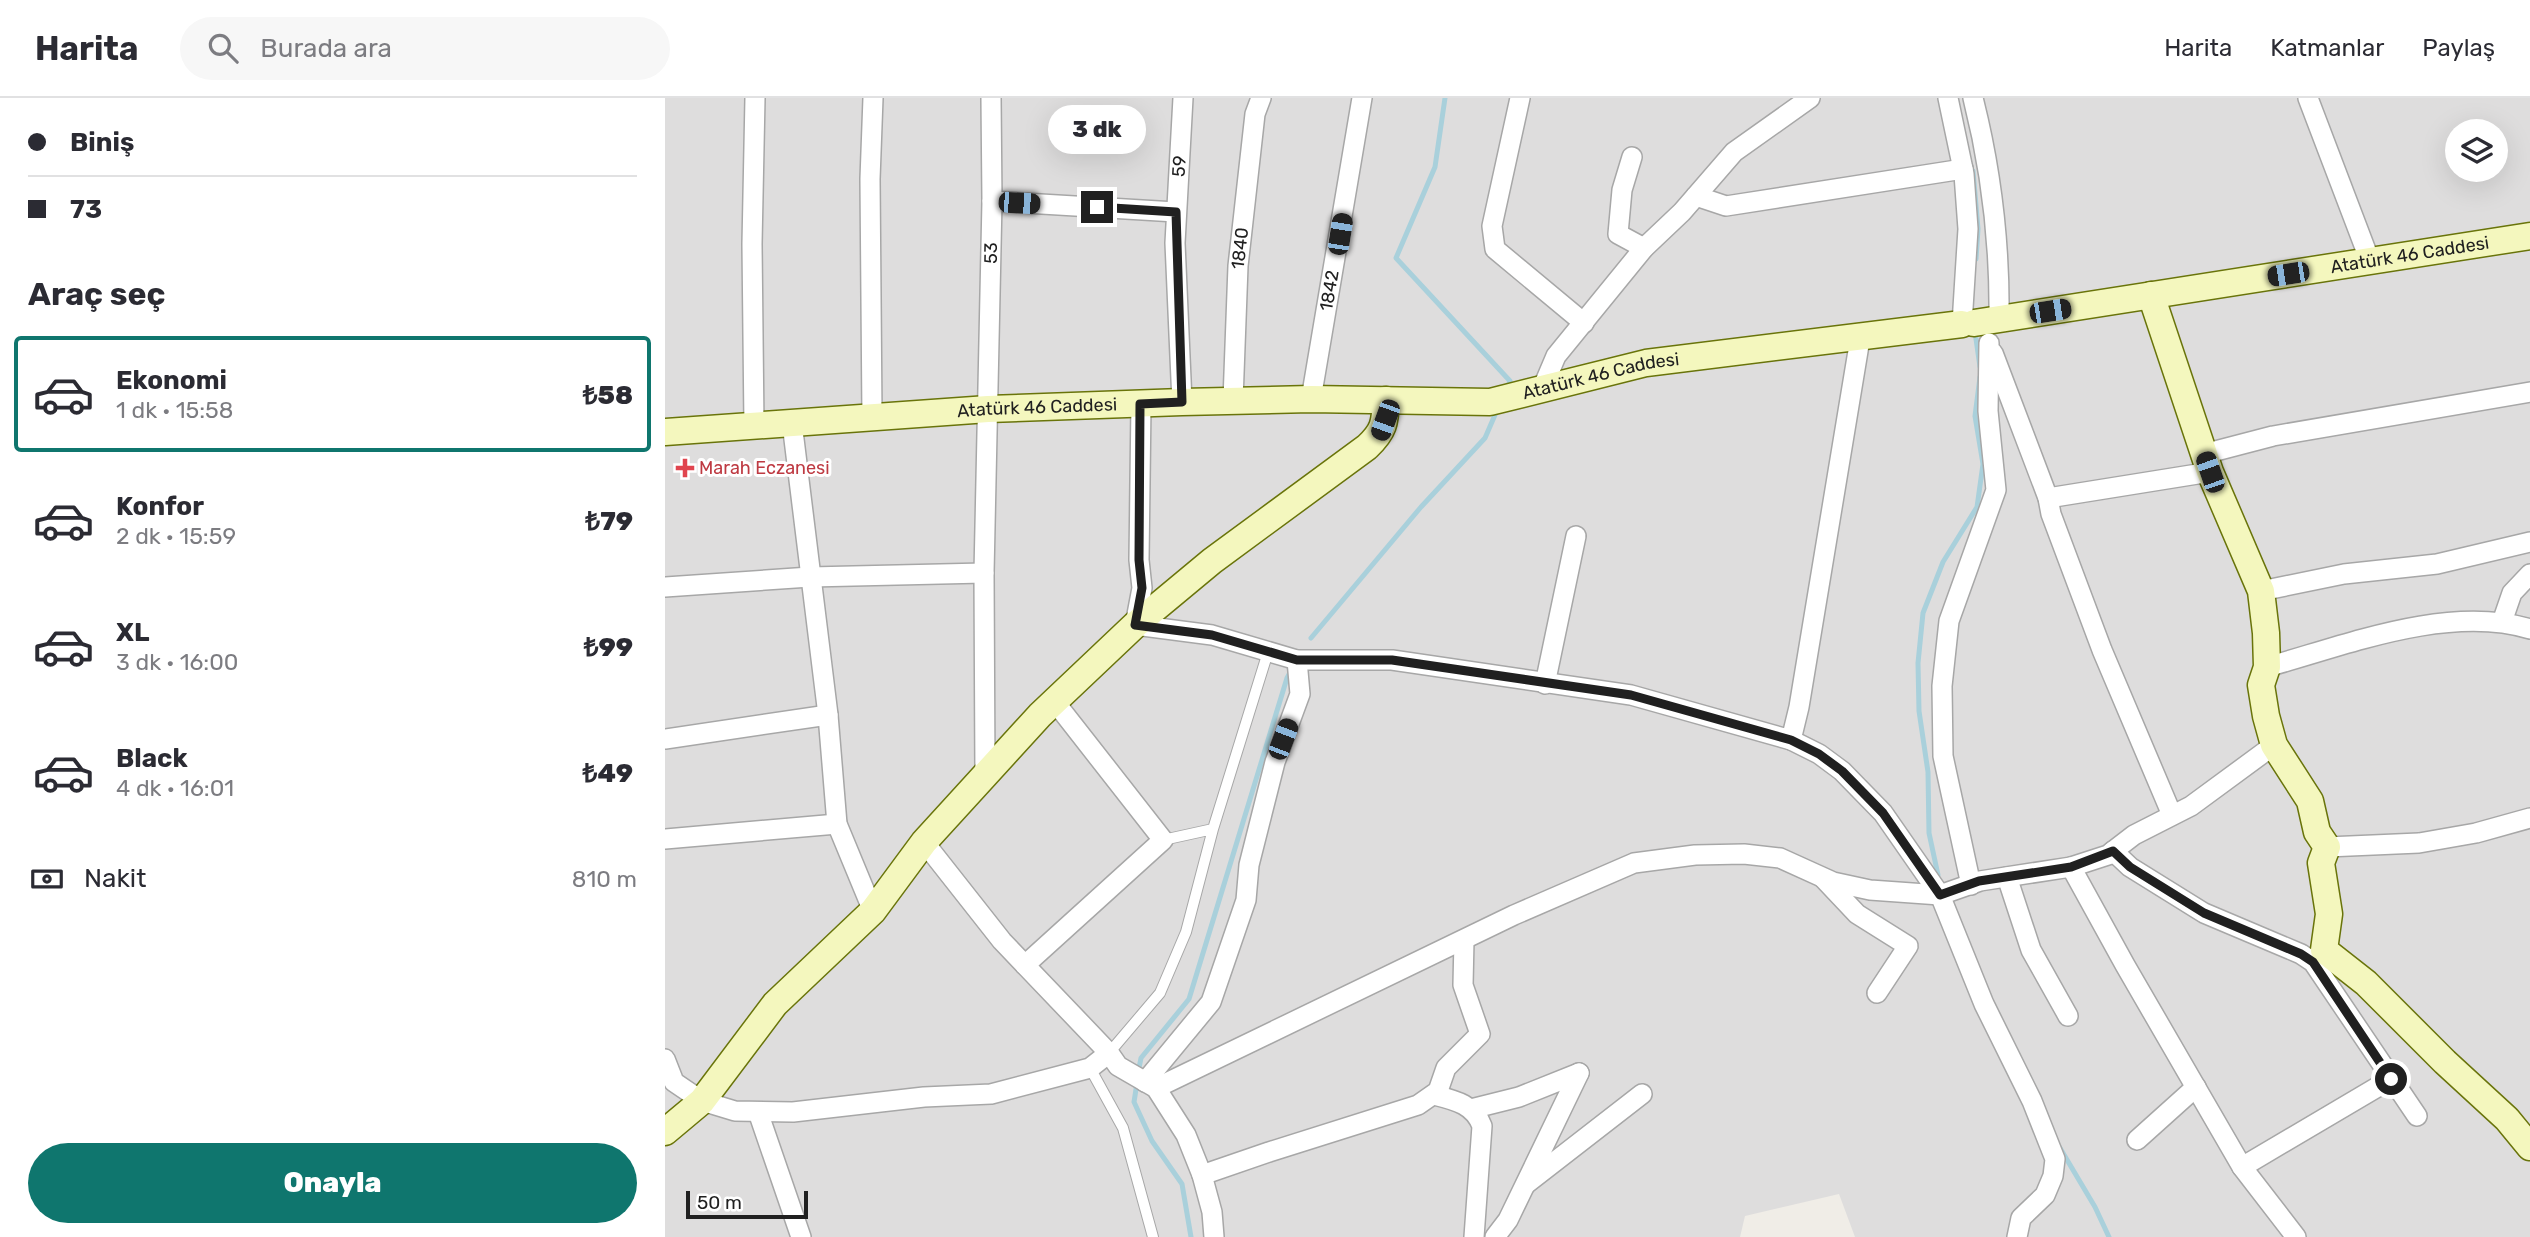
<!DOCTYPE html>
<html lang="tr">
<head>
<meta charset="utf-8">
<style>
  :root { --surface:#fff; --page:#f7f7f7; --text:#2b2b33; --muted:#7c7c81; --line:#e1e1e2; --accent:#0f766e }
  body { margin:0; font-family:Rubik,sans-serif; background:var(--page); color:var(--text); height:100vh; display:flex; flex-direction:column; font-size:26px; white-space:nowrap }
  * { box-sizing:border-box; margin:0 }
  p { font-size:23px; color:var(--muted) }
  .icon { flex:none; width:38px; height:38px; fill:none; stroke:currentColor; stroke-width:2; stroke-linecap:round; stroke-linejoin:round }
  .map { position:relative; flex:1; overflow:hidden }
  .sheet { display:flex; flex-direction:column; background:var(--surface); width:665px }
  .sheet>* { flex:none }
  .hud { display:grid; align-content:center; height:154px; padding:0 28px; background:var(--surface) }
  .tools { position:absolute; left:1780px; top:21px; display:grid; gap:14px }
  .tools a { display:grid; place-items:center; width:63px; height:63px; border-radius:50%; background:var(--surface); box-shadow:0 7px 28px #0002; font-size:35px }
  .scale { position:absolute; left:21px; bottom:18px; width:122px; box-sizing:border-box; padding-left:7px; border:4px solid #202020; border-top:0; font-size:19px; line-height:24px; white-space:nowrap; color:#202020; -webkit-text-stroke:5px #fff; paint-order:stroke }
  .end { position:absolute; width:32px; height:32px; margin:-16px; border:9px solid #202020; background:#fff; box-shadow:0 0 0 4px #fff }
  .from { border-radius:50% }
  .bubble { position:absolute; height:49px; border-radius:24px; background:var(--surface); box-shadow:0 7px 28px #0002; font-size:23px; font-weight:800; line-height:49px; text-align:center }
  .car { position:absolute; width:21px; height:42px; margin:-21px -10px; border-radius:9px; box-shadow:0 0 5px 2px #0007; background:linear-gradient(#222 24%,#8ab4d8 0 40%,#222 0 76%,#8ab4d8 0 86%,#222 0) }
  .hud b { display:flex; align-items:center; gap:24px; height:66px; font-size:26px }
  .hud b+b { border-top:2px solid var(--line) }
  .hud i { width:18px; height:18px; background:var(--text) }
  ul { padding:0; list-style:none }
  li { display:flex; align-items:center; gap:21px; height:116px; margin:0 14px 10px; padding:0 14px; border:4px solid transparent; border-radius:7px }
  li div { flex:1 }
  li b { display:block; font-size:26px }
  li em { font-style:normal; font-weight:800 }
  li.selected { border-color:var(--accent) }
  li>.icon { width:63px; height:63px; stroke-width:1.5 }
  h2 { padding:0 28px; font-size:32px; line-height:84px }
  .pay { display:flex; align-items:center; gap:18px; height:77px; padding:0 28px; font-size:26px }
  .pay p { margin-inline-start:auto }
  .primary-button { display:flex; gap:14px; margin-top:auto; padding:14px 28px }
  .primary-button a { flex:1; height:80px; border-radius:42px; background:var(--accent); color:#fff; font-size:28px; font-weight:800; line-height:80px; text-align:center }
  header { display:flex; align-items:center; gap:42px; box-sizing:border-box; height:98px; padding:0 35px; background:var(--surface); border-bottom:2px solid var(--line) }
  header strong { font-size:33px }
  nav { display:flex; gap:38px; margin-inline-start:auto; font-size:24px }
  .search { width:490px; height:63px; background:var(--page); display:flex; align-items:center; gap:18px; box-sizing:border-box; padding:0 24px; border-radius:38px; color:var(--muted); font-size:26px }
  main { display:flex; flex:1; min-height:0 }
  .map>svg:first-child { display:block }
  .residential { fill:#dedddd; fill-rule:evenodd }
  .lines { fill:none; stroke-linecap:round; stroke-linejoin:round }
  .stream { stroke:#a9d0db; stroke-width:5 }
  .lane-casing { stroke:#a7a7a7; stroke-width:12 }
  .street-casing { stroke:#a7a7a7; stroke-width:22 }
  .secondary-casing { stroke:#69740a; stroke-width:29 }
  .lane { stroke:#fff; stroke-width:10 }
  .street { stroke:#fff; stroke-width:19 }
  .secondary { stroke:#f4f7be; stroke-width:26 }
  .route { stroke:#202020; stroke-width:9 }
  .health-dot { fill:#e0444e; stroke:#fff; stroke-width:2.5 }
  .labels { text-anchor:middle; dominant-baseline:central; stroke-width:6; stroke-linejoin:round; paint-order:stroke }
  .street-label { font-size:18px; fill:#202020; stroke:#fff }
  .health-label { font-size:18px; fill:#be3a42; stroke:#fff; text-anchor:start }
</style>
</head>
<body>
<header>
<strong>Harita</strong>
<div class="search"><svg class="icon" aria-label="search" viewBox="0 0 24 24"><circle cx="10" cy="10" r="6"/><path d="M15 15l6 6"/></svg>Burada ara</div>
<nav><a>Harita</a><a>Katmanlar</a><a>Paylaş</a></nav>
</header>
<main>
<section class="sheet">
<div class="hud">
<b><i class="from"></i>Biniş</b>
<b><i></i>73</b>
</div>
<h2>Araç seç</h2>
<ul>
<li class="selected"><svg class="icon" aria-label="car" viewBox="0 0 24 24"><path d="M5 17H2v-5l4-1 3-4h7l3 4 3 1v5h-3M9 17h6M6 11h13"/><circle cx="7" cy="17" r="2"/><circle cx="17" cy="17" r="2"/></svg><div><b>Ekonomi</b><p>1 dk · 15:58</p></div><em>₺58</em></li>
<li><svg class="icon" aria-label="car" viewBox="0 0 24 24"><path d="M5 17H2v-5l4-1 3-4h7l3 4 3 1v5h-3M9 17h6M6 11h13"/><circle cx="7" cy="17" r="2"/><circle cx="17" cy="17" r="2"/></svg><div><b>Konfor</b><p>2 dk · 15:59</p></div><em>₺79</em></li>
<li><svg class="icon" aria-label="car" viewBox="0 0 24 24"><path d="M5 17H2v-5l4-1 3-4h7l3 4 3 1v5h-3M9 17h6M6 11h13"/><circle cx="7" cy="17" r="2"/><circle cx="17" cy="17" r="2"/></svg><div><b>XL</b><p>3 dk · 16:00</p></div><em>₺99</em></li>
<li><svg class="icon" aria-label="car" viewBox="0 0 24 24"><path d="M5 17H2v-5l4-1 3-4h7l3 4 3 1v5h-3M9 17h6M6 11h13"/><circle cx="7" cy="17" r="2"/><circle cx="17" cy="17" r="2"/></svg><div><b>Black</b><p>4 dk · 16:01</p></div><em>₺49</em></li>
</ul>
<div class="pay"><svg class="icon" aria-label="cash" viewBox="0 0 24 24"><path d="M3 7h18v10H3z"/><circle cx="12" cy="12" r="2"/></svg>Nakit<p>810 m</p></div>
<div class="primary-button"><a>Onayla</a></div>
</section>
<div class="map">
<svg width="1865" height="1139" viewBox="0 0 1865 1139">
  <rect width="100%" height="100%" fill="#f0ede7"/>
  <path class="residential" d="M 0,0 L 1865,0 L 1865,1139 L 1190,1139 L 1174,1096 L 1080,1118 L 1075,1139 L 0,1139 ZM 1792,33 L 1830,33 L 1830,72 L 1792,72 Z"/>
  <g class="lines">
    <path class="stream" d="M 780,0 L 770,69 L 731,160 L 845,283 L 842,291
      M 1308,73 L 1313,131 L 1311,161
      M 1310,234 L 1315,269
      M 646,540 L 756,409 L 820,340 L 833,310
      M 1273,777 L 1264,735 L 1263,674 L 1254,613 L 1253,565 L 1258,515 L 1278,464 L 1312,409 L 1318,366 L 1310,318 L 1315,279
      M 473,975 L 476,960 L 524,901 L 622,580 L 627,571
      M 472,985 L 469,1004 L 487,1043 L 517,1086 L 526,1139
      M 1395,1050 L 1430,1109 L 1444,1139"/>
    <defs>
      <path id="lane" d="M 498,742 L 548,731
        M 444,955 L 495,895 L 521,834 L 548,731 L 603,554
        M 425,970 L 458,1030 L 488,1139"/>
      <g id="street">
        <path d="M 855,0 L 827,128 L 830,151 L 919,225"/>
        <path d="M 1283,0 L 1299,76 L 1303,131 L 1297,226 L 1308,225"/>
        <path d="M 1308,0 C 1327,75 1335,144 1334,221"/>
        <path d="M 1643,0 L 1705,163"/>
        <path d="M 967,59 L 957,92 L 953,136 L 979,150"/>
        <path d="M 1031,98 L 1061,108 L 1298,71"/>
        <path d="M 327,103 L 511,114"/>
        <path d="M 1328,255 L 1383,400 L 1386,416 L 1437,552 L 1507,717"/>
        <path d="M 877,291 L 891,258 L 979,150 L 1017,114 L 1069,54 L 1145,0"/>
        <path id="s1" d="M 646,301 L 697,0"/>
        <path id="s2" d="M 568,302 L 573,168 L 590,16 L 596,0"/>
        <path id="s3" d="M 517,304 L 510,145 L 518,0"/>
        <path d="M 476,306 L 474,462 L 477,490 L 470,527 L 547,537 L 632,562 L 727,562 L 966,597 L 1126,642 L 1134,609 L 1195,241"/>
        <path d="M 207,318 L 205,81 L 208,0"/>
        <path d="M 127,325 L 163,617 L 172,726 L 208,813"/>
        <path d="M 89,328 L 87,146 L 90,0"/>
        <path d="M 1539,356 L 1608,338 L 1865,294"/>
        <path d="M 1383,400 L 1545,374"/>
        <path d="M 0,489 L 145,479 L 319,475"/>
        <path d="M 1596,493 L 1679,476 L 1772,466 L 1865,444"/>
        <path d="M 1837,524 L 1847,495 L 1865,476"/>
        <path d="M 1602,569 C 1681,547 1784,506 1865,531"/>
        <path d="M 880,586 L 911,438"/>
        <path d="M 0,641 L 163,617"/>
        <path d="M 1126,642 L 1154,656 L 1177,673 L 1218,715 L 1275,797 L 1319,906 L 1367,1003 L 1390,1061 L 1388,1078 L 1380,1097 L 1356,1120 L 1352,1139"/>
        <path id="s4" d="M 320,678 L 319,475 L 327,103 L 326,0"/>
        <path d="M 0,741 L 172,726"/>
        <path d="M 259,744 L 337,843 L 444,955 L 453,968 L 491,990 L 521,1037 L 537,1077 L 547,1114 L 549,1139"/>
        <path d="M 1662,749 L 1754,745 L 1811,735 L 1865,720"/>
        <path d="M 1448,753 L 1465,769 L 1539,815 L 1636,856 L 1648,864 L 1752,1018"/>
        <path d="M 1406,769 L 1460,867 L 1577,1069 L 1631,1139"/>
        <path d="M 1342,779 L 1366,852 L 1403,918"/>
        <path d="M 1158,780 L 1192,816 L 1243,848 L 1212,895"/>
        <path d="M 1306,787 L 1278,658 L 1277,588 L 1284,523 L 1331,392 L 1323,313 L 1324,245"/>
        <path d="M 360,867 L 498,742 L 390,604"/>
        <path d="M 0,961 L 9,984 L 37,1003 L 70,1013 L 128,1014 L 259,999 L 326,996 L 425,970 L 444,955"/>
        <path d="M 480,984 L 546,904 L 581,802 L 584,767 L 610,664 L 635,596 L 632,562"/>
        <path d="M 491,990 L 849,817 L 969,765 L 1030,757 L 1079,756 L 1115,760 L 1168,784 L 1205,792 L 1275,797 L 1315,783 L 1406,769 L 1443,757 L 1469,737 L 1526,708 L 1609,647"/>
        <path d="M 769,997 C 789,1002 809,1006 817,1028 L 809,1139"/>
        <path d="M 806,1011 L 854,999 L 914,975"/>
        <path d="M 93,1014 L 136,1139"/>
        <path d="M 1472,1042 L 1531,989"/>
        <path d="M 1577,1069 L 1726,981"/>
        <path d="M 537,1077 L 604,1054 L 753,1007 L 773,993 L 781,970 L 815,936 L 798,887 L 799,842"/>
        <path d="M 861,1086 L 977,996"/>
        <path d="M 830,1139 L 843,1122 L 914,975"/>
      </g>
      <g id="secondary">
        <path d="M 1486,197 L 1545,374 L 1596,493 L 1601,535 L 1602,569 L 1596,587 L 1601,618 L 1609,647 L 1645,703 L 1652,734 L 1662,749 L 1656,765 L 1664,816 L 1659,852 L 1701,885 L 1780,964 L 1842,1021 L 1865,1049"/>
        <path id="s5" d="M 1309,225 L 1865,138"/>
        <path id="s6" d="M 0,334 L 323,311 L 517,304 L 646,301 L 825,304 L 981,265 L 1297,226"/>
        <path d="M 0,1034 L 37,1003 L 110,906 L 208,813 L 259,744 L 375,617 L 470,527 L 547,463 L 702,349 C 719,333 720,325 721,302"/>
      </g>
    </defs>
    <use href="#lane" class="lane-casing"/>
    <use href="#street" class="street-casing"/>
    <use href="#secondary" class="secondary-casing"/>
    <use href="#lane" class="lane"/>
    <use href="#street" class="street"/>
    <use href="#secondary" class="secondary"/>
  </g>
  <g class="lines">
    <path class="route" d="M 432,109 L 511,114 L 517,304 L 475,306 L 474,462 L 477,490 L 470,527 L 547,537 L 632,562 L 727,562 L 966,597 L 1126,642 L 1154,656 L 1177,673 L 1218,715 L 1275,797 L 1314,783 L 1406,769 L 1448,753 L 1465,769 L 1539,815 L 1636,856 L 1648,864 L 1726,981"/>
  </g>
  <path class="health-dot" d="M16.5 359.5h7v7h7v7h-7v7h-7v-7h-7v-7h7z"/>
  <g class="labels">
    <g class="street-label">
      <text stroke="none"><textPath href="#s3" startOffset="236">59</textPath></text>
      <text stroke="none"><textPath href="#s2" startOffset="152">1840</textPath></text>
      <text stroke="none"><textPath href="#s4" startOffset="523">53</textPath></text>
      <text stroke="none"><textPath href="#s5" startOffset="441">Atatürk 46 Caddesi</textPath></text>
      <text stroke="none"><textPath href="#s1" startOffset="110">1842</textPath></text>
      <text stroke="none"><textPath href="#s6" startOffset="940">Atatürk 46 Caddesi</textPath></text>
      <text stroke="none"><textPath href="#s6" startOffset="373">Atatürk 46 Caddesi</textPath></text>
    </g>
    <g class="health-label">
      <text x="34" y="370">Marah Eczanesi</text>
    </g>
  </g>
</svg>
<div class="tools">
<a><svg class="icon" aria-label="layers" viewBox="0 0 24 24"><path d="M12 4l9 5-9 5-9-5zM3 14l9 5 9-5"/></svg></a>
</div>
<div class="scale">50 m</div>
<i class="end from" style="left:1726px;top:981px"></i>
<i class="end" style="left:432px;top:109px"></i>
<div class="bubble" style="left:383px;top:7px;width:98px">3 dk</div>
<i class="car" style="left:354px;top:105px;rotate:93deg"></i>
<i class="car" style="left:675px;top:136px;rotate:9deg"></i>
<i class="car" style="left:1623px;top:176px;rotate:261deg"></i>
<i class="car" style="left:1385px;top:213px;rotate:81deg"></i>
<i class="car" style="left:720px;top:322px;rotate:200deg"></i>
<i class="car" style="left:1545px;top:374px;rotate:341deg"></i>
<i class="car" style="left:618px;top:641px;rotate:21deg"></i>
</div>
</main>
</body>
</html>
